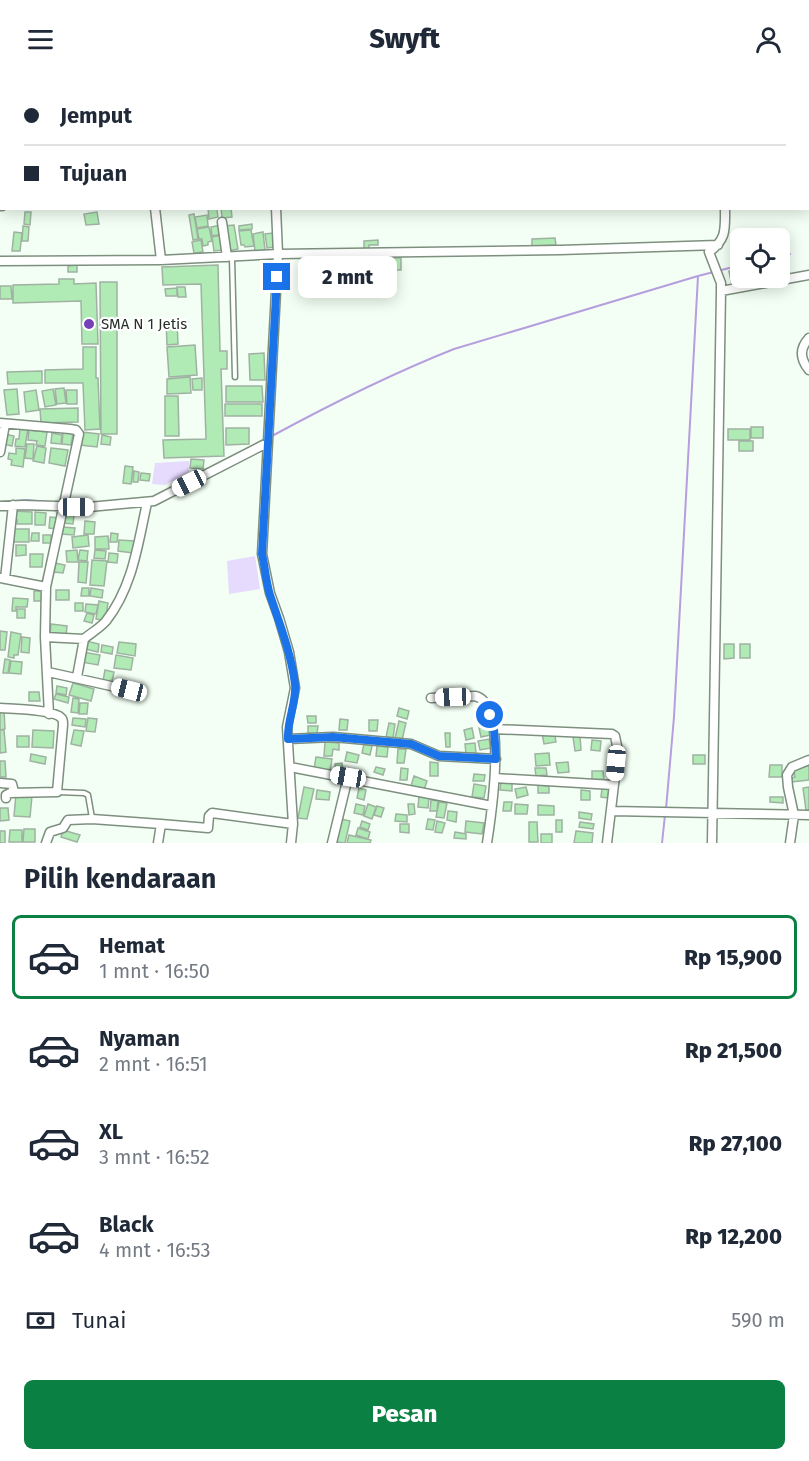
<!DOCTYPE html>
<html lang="id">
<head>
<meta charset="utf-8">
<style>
  :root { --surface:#fff; --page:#f2f2f3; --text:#1f2937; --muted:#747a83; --line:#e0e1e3; --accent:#0b8043 }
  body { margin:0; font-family:"Fira Sans",sans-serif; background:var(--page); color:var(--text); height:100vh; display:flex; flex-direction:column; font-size:22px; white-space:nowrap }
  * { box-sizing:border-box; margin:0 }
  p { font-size:20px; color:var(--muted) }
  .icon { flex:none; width:33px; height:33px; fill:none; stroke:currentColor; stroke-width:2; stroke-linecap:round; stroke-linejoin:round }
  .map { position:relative; height:765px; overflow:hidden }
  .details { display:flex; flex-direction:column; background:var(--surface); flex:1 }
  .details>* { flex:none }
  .guide { position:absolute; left:0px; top:0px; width:810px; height:132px; box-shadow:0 3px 15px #0003; display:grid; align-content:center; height:132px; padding:0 24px; background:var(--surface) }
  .fabs { position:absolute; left:730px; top:150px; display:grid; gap:12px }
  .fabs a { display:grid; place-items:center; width:60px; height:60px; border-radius:9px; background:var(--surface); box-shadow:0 3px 15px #0003; font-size:30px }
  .end { position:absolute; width:27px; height:27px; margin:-14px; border:8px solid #1a73e8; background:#fff; box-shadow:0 0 0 3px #fff }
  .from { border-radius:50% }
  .bubble { position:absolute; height:42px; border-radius:9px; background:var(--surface); box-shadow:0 3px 15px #0003; font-size:20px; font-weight:800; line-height:42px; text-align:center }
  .car { position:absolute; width:18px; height:36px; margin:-18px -9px; border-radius:8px; box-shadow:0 0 4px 2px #0007; background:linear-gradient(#fff 24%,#345 0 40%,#fff 0 76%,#345 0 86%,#fff 0) }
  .guide b { display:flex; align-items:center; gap:21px; height:57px; font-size:22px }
  .guide b+b { border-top:2px solid var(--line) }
  .guide i { width:15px; height:15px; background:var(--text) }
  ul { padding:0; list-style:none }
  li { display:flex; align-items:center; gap:18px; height:84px; margin:0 12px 9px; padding:0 12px; border:3px solid transparent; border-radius:9px }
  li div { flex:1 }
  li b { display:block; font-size:22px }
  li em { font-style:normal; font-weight:800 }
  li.active { border-color:var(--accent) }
  li>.icon { width:54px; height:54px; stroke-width:1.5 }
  h2 { padding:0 24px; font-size:27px; line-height:72px }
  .pay { display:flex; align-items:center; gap:15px; height:66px; padding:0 24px; font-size:22px }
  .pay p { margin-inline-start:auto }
  .button { display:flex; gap:12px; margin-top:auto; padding:12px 24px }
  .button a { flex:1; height:69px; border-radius:9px; background:var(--accent); color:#fff; font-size:24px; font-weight:800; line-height:69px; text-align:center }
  header { display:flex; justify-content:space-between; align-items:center; height:78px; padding:0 24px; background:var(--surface); font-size:27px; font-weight:800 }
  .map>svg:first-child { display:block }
  .green { fill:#e6dafd }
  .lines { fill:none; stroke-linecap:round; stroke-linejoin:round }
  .stream { stroke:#b69edf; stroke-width:2 }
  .building { fill:#b0ebb6; stroke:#9fb2a1; stroke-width:1.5 }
  .service-casing { stroke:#7d8f7e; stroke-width:7 }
  .minor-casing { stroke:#7d8f7e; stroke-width:11 }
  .service { stroke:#fff; stroke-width:4 }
  .minor { stroke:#fff; stroke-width:8 }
  .route { stroke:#1a73e8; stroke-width:8 }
  .poi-dot { fill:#7640b7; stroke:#fff; stroke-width:2 }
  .labels { text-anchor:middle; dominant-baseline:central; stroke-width:4.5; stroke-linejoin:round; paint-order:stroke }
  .poi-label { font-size:15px; fill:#272f28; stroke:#fff; text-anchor:start }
</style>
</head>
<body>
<header><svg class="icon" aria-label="menu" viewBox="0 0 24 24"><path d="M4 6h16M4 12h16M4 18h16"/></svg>Swyft<svg class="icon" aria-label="person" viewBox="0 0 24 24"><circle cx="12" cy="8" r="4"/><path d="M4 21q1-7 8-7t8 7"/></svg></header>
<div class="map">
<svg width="809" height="765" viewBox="0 0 809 765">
  <rect width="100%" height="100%" fill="#f3fff4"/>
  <path class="green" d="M 189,383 L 189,394 L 165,407 L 152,406 L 155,385 Z
    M 255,478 L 260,511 L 229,516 L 227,483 Z"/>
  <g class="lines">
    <path class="stream" d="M 780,178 L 790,176
      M 272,358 C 331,326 391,296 454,271 L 698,198 L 741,187
      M 0,424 L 27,422 L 48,424
      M 66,424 L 99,424
      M 666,731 L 674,639 L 698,198
      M 662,765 L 665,737"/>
  </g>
  <path class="building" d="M 208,130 L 219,130 L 217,132 L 218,139 L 209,141 Z
    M 221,130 L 231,130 L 232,139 L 222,140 Z
    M 25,134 L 31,134 L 30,147 L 24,146 Z
    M 97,134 L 99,146 L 86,147 L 84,136 Z
    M 194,136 L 198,161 L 193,162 L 189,137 Z
    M 207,137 L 208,148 L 197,150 L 195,139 Z
    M 252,146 L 252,151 L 239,152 L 239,148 Z
    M 221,147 L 223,156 L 212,158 L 211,149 Z
    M 234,147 L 238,171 L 228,173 L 224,148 Z
    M 23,148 L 29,149 L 28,163 L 22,163 Z
    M 209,149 L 212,163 L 208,164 L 208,167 L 203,168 L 202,161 L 199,161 L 197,151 Z
    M 251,152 L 254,168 L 245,169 L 244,167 L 241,167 L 239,153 Z
    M 14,154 L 22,155 L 20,173 L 12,173 Z
    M 263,154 L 265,172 L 255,173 L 253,156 Z
    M 273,155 L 275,169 L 267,170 L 265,156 Z
    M 222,157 L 225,172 L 214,173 L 212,159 Z
    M 555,160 L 556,167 L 532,168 L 532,161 Z
    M 201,162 L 203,174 L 194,175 L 192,164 Z
    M 378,162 L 378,167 L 369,167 L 369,172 L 364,172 L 364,163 Z
    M 381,180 L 401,180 L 401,192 L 381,192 Z
    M 77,187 L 77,194 L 68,194 L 68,188 Z
    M 218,187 L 220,273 L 227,273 L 227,291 L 221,291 L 224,378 L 164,380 L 163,362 L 206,361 L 201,206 L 163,207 L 162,189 Z
    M 741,191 L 741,200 L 749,201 L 731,204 L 729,193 Z
    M 59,201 L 74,201 L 74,206 L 96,205 L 98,266 L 82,266 L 81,223 L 13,225 L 13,207 L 59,206 Z
    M 100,204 L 117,204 L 117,356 L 101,356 Z
    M 0,208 L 11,208 L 12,221 L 0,221 Z
    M 177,209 L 185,209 L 186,219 L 178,219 Z
    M 177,210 L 177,218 L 166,218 L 165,211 Z
    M 166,242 L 177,242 L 178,266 L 167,267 Z
    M 195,267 L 197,297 L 169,299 L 167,269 Z
    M 83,269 L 96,269 L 96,300 L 98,300 L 100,351 L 85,352 L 83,305 L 45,305 L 45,292 L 83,291 Z
    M 264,275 L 265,302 L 250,302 L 249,276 Z
    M 42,293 L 42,305 L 8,306 L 7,294 Z
    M 190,299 L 191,315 L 167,316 L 167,301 Z
    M 202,300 L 202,312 L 193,312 L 192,301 Z
    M 226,308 L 262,308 L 263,324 L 226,324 Z
    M 64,310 L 66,325 L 57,326 L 55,311 Z
    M 17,311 L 19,336 L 7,337 L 4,312 Z
    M 53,311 L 56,327 L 45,329 L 42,313 Z
    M 36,312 L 39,332 L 26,334 L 24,314 Z
    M 66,312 L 77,312 L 77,326 L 67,326 Z
    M 165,318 L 178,318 L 179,358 L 165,358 Z
    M 225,326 L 262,326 L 262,338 L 225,338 Z
    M 78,330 L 78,344 L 41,345 L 40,331 Z
    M 751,349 L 763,349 L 763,360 L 751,360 Z
    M 20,350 L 28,350 L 25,369 L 15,368 L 16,361 L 19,361 Z
    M 226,350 L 249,350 L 249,366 L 226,367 Z
    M 728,351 L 750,351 L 750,362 L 728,362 Z
    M 29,352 L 47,354 L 45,368 L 36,367 L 37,363 L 28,362 Z
    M 63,354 L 73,356 L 71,367 L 62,366 Z
    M 82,354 L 99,356 L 97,369 L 80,367 Z
    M 52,355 L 62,357 L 61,366 L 51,365 Z
    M 5,356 L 14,358 L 12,368 L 3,366 Z
    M 102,357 L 111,359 L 110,367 L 101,366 Z
    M 739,363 L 753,363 L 753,373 L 739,373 Z
    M 27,366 L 34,366 L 33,381 L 25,380 Z
    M 37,368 L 46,370 L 44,385 L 33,383 Z
    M 16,370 L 25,371 L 23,389 L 11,387 L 12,382 L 8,381 L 9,375 L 16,376 Z
    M 51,370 L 68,372 L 65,388 L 49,385 Z
    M 191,381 L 204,382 L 203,391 L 190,390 Z
    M 125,388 L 133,389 L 131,406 L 123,405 Z
    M 134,393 L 139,394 L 138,404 L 133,404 Z
    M 141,395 L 150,396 L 149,403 L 140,402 Z
    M 13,433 L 32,434 L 32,446 L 17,446 L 17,442 L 13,442 Z
    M 35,434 L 46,435 L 45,447 L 35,447 Z
    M 63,435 L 74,437 L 73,446 L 62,445 Z
    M 50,439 L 58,440 L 57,451 L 49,450 Z
    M 85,443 L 95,444 L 94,456 L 84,456 Z
    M 62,449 L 75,450 L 74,457 L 61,456 Z
    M 14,451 L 29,451 L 29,464 L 14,464 Z
    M 32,455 L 39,455 L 39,463 L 31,463 Z
    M 111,455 L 118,456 L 117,464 L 110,464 Z
    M 43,457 L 51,457 L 51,465 L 43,465 Z
    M 88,457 L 89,468 L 73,470 L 72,459 Z
    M 108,458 L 109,471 L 95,471 L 95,459 Z
    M 119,462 L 134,463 L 133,475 L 118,473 Z
    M 16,467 L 26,467 L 26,477 L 16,478 Z
    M 77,472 L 78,484 L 67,484 L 66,473 Z
    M 80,472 L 88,473 L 87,483 L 78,482 Z
    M 95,472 L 106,473 L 105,481 L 94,480 Z
    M 109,475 L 118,476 L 117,485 L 108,484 Z
    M 30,476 L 43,476 L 42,489 L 30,489 Z
    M 92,482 L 107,483 L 104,508 L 90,507 Z
    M 79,484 L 88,484 L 86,505 L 78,504 Z
    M 55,485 L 65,487 L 63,495 L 54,494 Z
    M 82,510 L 89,510 L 89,518 L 81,518 Z
    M 91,510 L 103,512 L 102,520 L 90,518 Z
    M 56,512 L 69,512 L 69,522 L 56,522 Z
    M 34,513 L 43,513 L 43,523 L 34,523 Z
    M 13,520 L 28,521 L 27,529 L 16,529 L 16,533 L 12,533 Z
    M 99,523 L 108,525 L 105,543 L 96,541 Z
    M 75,525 L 83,525 L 83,533 L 75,533 Z
    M 86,526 L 98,527 L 96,536 L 85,534 Z
    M 17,531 L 25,531 L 25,540 L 17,540 Z
    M 87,535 L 94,537 L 92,545 L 84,543 Z
    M 51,546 L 67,548 L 66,558 L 50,557 Z
    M 0,553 L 7,554 L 5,572 L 0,572 Z
    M 11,554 L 21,556 L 18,577 L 14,577 L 14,580 L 8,579 Z
    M 22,559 L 30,560 L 29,575 L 21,574 Z
    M 86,563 L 99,566 L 98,574 L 85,571 Z
    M 119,564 L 136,566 L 135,578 L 117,575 Z
    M 724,566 L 734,566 L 734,580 L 724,581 Z
    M 740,566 L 750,566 L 750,580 L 740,580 Z
    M 102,567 L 113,569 L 112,576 L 101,574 Z
    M 83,574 L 100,577 L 98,587 L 81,584 Z
    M 116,577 L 133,580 L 131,592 L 114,590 Z
    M 5,581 L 10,582 L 8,595 L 3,595 Z
    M 11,583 L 22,584 L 21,596 L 9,595 Z
    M 105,592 L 114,594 L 112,604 L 103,603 Z
    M 73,605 L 94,611 L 91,623 L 69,617 Z
    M 57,608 L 67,610 L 66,617 L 56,615 Z
    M 29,614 L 39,614 L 40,623 L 29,623 Z
    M 56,616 L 69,619 L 68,625 L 54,621 Z
    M 73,620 L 79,621 L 78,635 L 71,634 Z
    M 80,625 L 88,625 L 87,636 L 79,636 Z
    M 399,630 L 409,633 L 407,641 L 397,638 Z
    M 0,632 L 4,632 L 5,651 L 0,652 Z
    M 307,638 L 316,638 L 316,645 L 308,645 Z
    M 73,640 L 86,641 L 85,649 L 72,647 Z
    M 88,640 L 97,641 L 95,654 L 86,653 Z
    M 340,641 L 348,642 L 347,652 L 339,652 Z
    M 369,642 L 378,642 L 377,653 L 369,653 Z
    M 399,643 L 406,645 L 402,662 L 395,660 Z
    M 389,645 L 395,646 L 393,660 L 386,659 Z
    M 308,648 L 318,648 L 317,656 L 308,655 Z
    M 490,649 L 491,657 L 481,659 L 479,650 Z
    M 472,650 L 474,660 L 466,662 L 464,652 Z
    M 0,652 L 4,652 L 6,674 L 0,675 Z
    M 33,652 L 54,653 L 53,670 L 32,669 Z
    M 74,652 L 84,653 L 81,668 L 71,666 Z
    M 554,653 L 556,664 L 544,666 L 542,655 Z
    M 445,655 L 450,655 L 450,669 L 446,669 Z
    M 17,658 L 29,658 L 29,669 L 17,669 Z
    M 580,658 L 581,672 L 575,673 L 573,659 Z
    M 489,661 L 491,670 L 480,672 L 478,663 Z
    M 592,662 L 601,663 L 600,673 L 591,672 Z
    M 325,664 L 339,665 L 339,672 L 333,671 L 332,678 L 324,678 Z
    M 475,665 L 476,675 L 466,676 L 465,666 Z
    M 364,666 L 372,668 L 370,677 L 362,675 Z
    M 377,668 L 388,669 L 387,679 L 376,678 Z
    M 398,671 L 406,671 L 404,685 L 397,685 Z
    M 347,674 L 359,677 L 357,685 L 345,683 Z
    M 549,675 L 550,687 L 536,688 L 535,676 Z
    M 31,676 L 46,679 L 45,686 L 30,683 Z
    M 693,677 L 705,677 L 705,686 L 693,686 Z
    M 316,679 L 332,681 L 330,693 L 314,691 Z
    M 0,683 L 5,683 L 6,699 L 0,699 Z
    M 430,684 L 438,685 L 438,698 L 430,698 Z
    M 568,684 L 569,694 L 558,695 L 556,685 Z
    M 342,685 L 343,694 L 336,694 L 335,686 Z
    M 770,687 L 782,687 L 782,699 L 769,699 Z
    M 809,687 L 809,702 L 792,704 L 791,700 L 795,699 L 793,690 Z
    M 376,689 L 385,691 L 383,697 L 374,694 Z
    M 401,690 L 408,691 L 407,702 L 400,702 Z
    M 535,690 L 546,690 L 547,697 L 536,698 Z
    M 592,693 L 603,693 L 604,701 L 592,702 Z
    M 474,696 L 485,697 L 484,703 L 473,703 Z
    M 414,698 L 427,703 L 424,712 L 411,708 Z
    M 501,703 L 512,704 L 512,713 L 500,712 Z
    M 474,706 L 486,708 L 484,720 L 472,719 Z
    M 538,707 L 549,708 L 549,715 L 538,715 Z
    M 304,709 L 314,711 L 307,741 L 298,740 Z
    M 526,709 L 528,717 L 517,720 L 515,711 Z
    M 809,709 L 809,732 L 806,732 L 803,710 Z
    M 359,710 L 366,712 L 364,722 L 357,720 Z
    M 602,710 L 609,711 L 608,720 L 601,719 Z
    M 317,712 L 330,714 L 329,722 L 316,721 Z
    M 581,712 L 590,713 L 590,722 L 581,722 Z
    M 16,716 L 32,718 L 30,739 L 14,738 Z
    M 419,718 L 429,719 L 428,730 L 418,729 Z
    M 770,719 L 783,719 L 783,725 L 770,724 Z
    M 431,722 L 438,723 L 437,733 L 430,733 Z
    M 439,724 L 447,725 L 444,740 L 436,739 Z
    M 504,724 L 512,724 L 511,733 L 503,733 Z
    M 356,726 L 365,728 L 363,737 L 354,735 Z
    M 368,726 L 376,729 L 372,741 L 364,738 Z
    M 408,726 L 414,726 L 415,736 L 409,737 Z
    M 515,726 L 528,727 L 527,736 L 515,736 Z
    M 538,727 L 554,728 L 554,737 L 538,737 Z
    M 377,728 L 384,730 L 381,739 L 374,737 Z
    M 0,730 L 8,730 L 9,742 L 0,743 Z
    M 448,733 L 457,734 L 456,744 L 447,742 Z
    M 579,734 L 592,736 L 591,742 L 579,740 Z
    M 396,736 L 407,737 L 407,744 L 395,743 Z
    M 341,741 L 350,743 L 345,765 L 336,764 Z
    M 428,741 L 435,742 L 433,752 L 426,751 Z
    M 556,742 L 562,742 L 562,754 L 556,754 Z
    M 362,743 L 370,746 L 368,752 L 360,749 Z
    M 437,743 L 445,745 L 442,755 L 435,754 Z
    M 466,743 L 484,745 L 482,756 L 465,754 Z
    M 529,744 L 537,744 L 538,764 L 529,764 Z
    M 580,744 L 594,746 L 593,751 L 579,749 Z
    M 400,746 L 409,746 L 409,755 L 400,754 Z
    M 358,750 L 370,754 L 368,761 L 356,757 Z
    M 24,751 L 35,751 L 35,764 L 23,764 Z
    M 10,752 L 22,752 L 22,764 L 9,764 Z
    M 63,752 L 80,757 L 77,764 L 61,759 Z
    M 0,753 L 5,753 L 5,765 L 0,765 Z
    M 576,753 L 593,755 L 592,765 L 574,765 Z
    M 455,754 L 466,756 L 466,761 L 454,760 Z
    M 541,756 L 552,756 L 552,765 L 541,765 Z
    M 349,757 L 371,762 L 370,765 L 347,765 Z"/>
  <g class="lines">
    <defs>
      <path id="service" d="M 232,180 L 235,299
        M 57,714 L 84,715 L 88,717 L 92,740"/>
      <path id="minor" d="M 135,0 L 136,2
        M 175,0 L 175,2
        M 273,0 L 273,2
        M 724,0 L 724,2
        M 0,31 L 2,31
        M 0,128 L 2,128
        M 155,130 L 161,182
        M 276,130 L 278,176 L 262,476 L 270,515 L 279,540 L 289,574 L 295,610 L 287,649 L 293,746 L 291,765
        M 222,144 L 227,179
        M 0,183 L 161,182 L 278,176 L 560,172 L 718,167
        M 721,213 L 809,197
        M 809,260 C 799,271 800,281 809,292
        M 0,345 L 70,351 L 76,352 L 79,356 L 46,509 L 0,500
        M 0,374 L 5,346
        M 0,428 L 23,427 L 89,429 L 154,423 L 267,365
        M 5,501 L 13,427
        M 46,509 L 45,559 L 49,636
        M 45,559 L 84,561
        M 48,594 L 129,612
        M 77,599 L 84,561 C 91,555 100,550 106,543 C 133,509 138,465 147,425
        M 431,620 L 475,618 C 509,625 491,739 487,765
        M 0,630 C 15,631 46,631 59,638 C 63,641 63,642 63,647 L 57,714 L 10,715 L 6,717 L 6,720
        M 494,651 L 612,656 L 615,658 L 618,673 L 607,765
        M 288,661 L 333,659 L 411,666 L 439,678 L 496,681
        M 290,689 L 492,728
        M 495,700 L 613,707
        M 0,705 L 12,706 L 14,714
        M 612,733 L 809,737
        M 46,765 L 50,754 L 63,750 L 68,742 L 92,741 L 161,746
        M 158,765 L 161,746 L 208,750 L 209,738 L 212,735 L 293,746
        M 332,765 L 348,699
        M 712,765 L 721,213 L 721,205 L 709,174 C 727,161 725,151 725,130
        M 790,765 L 794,737 L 788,709 L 787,697 L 792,689 L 809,682"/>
    </defs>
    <use href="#service" class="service-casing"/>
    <use href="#minor" class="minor-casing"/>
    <use href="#service" class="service"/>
    <use href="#minor" class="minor"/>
  </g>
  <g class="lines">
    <path class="route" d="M 277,199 L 262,476 C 265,489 266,504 270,517 C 280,547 291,575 295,606 C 297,623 287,642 288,661 L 333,659 L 411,666 L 439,678 L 496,681 L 494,651 L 490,637"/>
  </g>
  <circle class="poi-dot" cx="89" cy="246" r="6"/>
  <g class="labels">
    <g class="poi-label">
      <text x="101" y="246">SMA N 1 Jetis</text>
    </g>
  </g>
</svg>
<div class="fabs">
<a><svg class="icon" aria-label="locate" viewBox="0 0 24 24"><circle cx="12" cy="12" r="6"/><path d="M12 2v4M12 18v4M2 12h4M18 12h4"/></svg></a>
</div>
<i class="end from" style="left:490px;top:637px"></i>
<i class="end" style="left:277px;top:199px"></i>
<div class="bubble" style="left:298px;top:178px;width:99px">2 mnt</div>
<i class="car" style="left:189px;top:405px;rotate:243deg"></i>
<i class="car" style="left:76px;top:429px;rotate:90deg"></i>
<i class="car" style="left:129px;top:612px;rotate:284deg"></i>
<i class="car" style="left:453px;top:619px;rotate:268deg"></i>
<i class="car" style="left:616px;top:685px;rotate:185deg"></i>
<i class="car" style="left:348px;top:699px;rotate:280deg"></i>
<div class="guide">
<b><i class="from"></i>Jemput</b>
<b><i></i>Tujuan</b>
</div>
</div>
<section class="details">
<h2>Pilih kendaraan</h2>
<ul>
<li class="active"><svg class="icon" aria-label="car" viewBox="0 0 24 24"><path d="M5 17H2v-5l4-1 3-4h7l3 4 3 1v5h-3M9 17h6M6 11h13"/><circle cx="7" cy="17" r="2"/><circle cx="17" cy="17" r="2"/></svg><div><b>Hemat</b><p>1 mnt · 16:50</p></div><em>Rp 15,900</em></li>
<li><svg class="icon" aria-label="car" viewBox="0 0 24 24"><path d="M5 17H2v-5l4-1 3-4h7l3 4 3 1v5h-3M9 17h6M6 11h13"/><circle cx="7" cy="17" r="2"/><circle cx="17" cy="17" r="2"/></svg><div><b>Nyaman</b><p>2 mnt · 16:51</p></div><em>Rp 21,500</em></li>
<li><svg class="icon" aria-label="car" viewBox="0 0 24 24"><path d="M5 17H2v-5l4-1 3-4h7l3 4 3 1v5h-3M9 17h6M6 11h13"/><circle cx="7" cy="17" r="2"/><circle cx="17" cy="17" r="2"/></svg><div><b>XL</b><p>3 mnt · 16:52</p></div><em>Rp 27,100</em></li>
<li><svg class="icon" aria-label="car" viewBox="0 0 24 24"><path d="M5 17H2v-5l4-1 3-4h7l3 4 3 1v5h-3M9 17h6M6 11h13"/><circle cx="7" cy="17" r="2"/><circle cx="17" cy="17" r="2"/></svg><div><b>Black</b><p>4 mnt · 16:53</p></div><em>Rp 12,200</em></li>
</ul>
<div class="pay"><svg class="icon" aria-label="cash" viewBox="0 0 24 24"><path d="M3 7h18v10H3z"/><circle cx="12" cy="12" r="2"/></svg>Tunai<p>590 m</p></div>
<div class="button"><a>Pesan</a></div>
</section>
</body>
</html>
